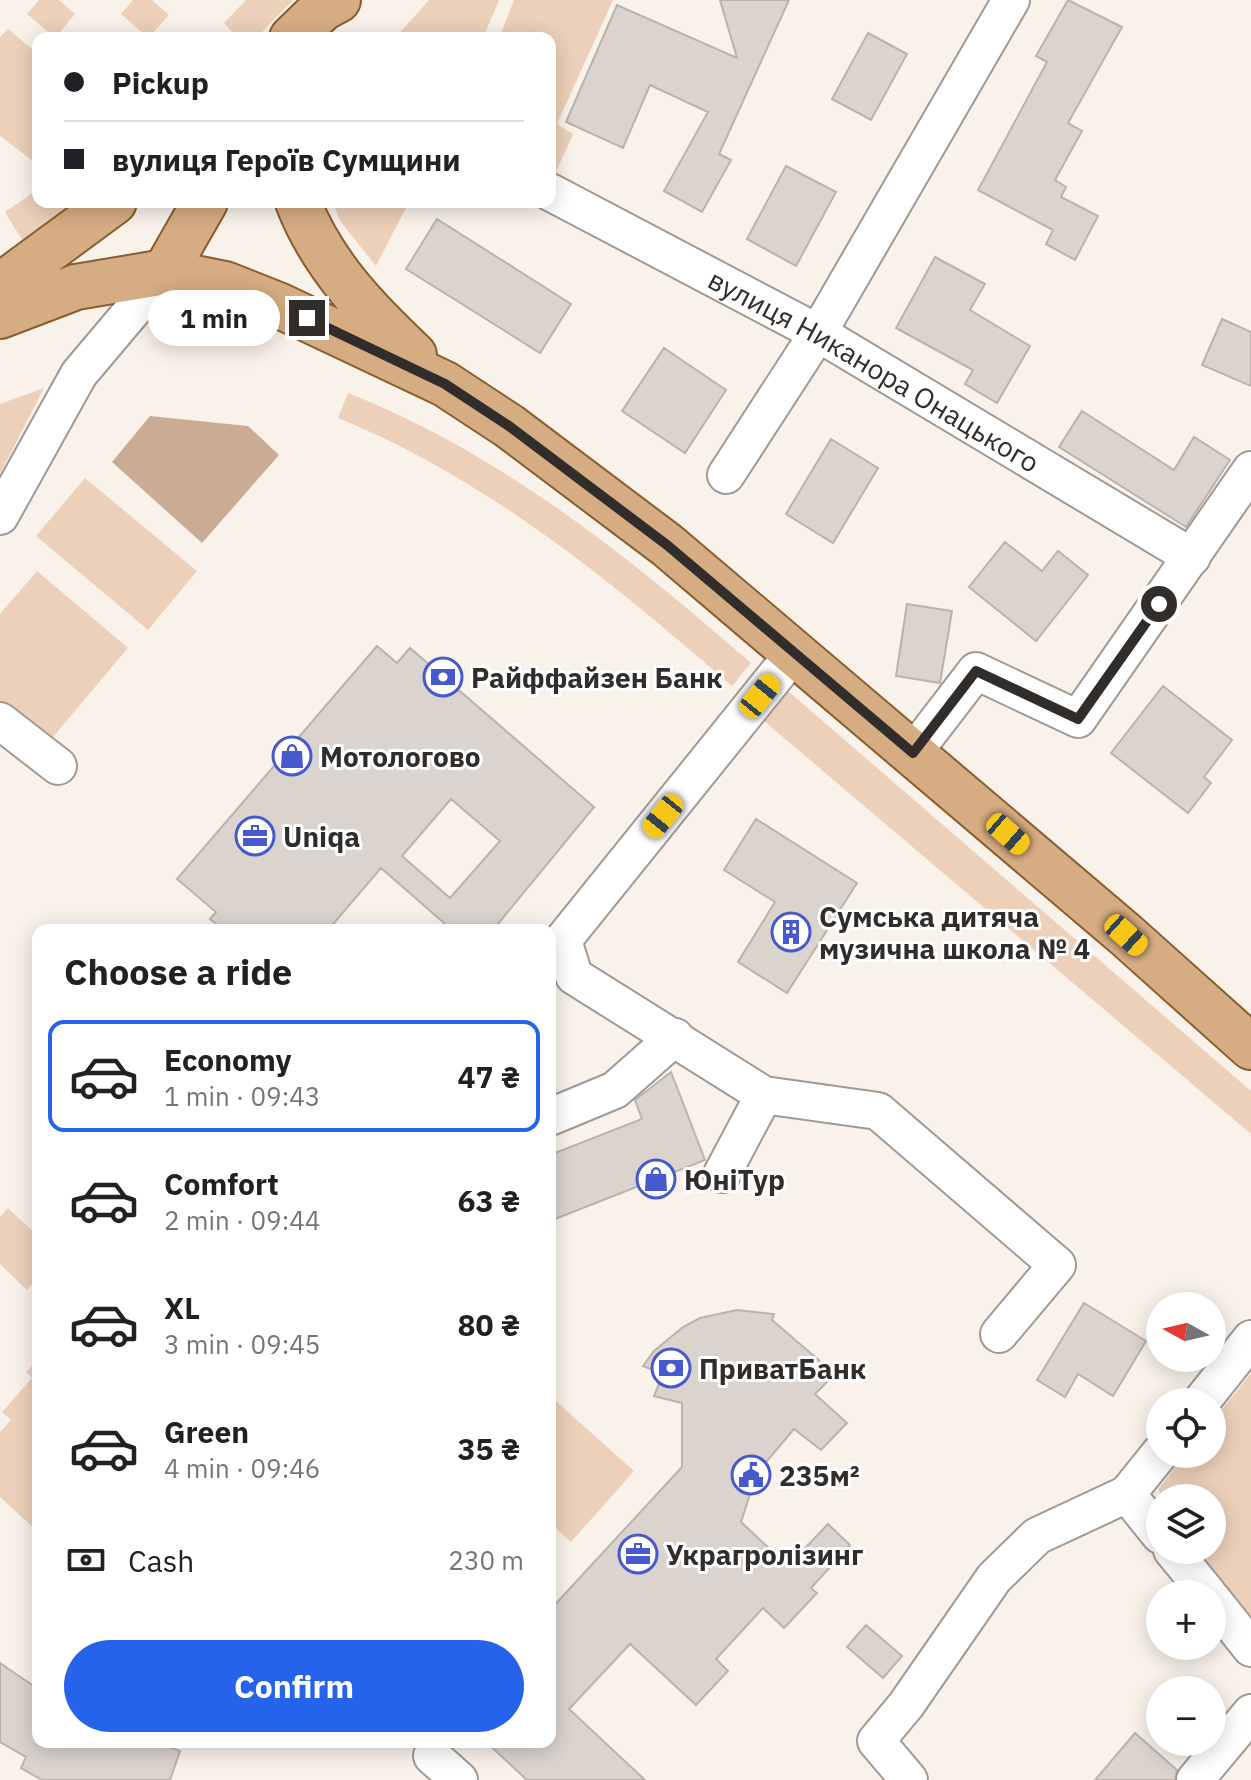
<!DOCTYPE html>
<html lang="en">
<head>
<meta charset="utf-8">
<style>
  :root { --surface:#fff; --page:#f2f2f2; --text:#202124; --muted:#757577; --line:#e0e0e0; --accent:#2563eb }
  body { margin:0; font-family:"IBM Plex Sans",sans-serif; background:var(--page); color:var(--text); height:100vh; display:flex; flex-direction:column; font-size:30px; white-space:nowrap }
  * { box-sizing:border-box; margin:0 }
  p { font-size:26px; color:var(--muted) }
  .icon { flex:none; width:44px; height:44px; fill:none; stroke:currentColor; stroke-width:2; stroke-linecap:round; stroke-linejoin:round }
  .map { position:relative; flex:1; overflow:hidden }
  .drawer { position:absolute; left:32px; top:924px; width:524px; height:824px; display:flex; flex-direction:column; background:var(--surface); border-radius:16px; box-shadow:0 4px 20px #0003 }
  .drawer>* { flex:none }
  .top-card { position:absolute; left:32px; top:32px; width:524px; height:176px; border-radius:16px; box-shadow:0 4px 20px #0003; display:grid; align-content:center; height:176px; padding:0 32px; background:var(--surface) }
  .needle { width:52px; rotate:278deg }
  .controls { position:absolute; left:1146px; top:1292px; display:grid; gap:16px }
  .controls a { display:grid; place-items:center; width:80px; height:80px; border-radius:50%; background:var(--surface); box-shadow:0 4px 20px #0003; font-size:40px }
  .end { position:absolute; width:36px; height:36px; margin:-18px; border:10px solid #302d2b; background:#fff; box-shadow:0 0 0 4px #fff }
  .from { border-radius:50% }
  .bubble { position:absolute; height:56px; border-radius:28px; background:var(--surface); box-shadow:0 4px 20px #0003; font-size:26px; font-weight:700; line-height:56px; text-align:center }
  .car { position:absolute; width:24px; height:48px; margin:-24px -12px; border-radius:10px; box-shadow:0 0 6px 2px #0007; background:linear-gradient(#f5c518 24%,#345 0 40%,#f5c518 0 76%,#345 0 86%,#f5c518 0) }
  .top-card b { display:flex; align-items:center; gap:28px; height:76px; font-size:30px }
  .top-card b+b { border-top:2px solid var(--line) }
  .top-card i { width:20px; height:20px; background:var(--text) }
  ul { padding:0; list-style:none }
  li { display:flex; align-items:center; gap:24px; height:112px; margin:0 16px 12px; padding:0 16px; border:4px solid transparent; border-radius:16px }
  li div { flex:1 }
  li b { display:block; font-size:30px }
  li em { font-style:normal; font-weight:700 }
  li.on { border-color:var(--accent) }
  li>.icon { width:72px; height:72px; stroke-width:1.5 }
  h2 { padding:0 32px; font-size:36px; line-height:96px }
  .pay { display:flex; align-items:center; gap:20px; height:88px; padding:0 32px; font-size:30px }
  .pay p { margin-inline-start:auto }
  .cta { display:flex; gap:16px; margin-top:auto; padding:16px 32px }
  .cta a { flex:1; height:92px; border-radius:48px; background:var(--accent); color:#fff; font-size:32px; font-weight:700; line-height:92px; text-align:center }
  .map>svg:first-child { display:block }
  .green { fill:#ecd0b9 }
  .water { fill:#c9ac93 }
  .building { fill:#dbd3cd; stroke:#bab3ad; stroke-width:2; fill-rule:evenodd }
  .lines { fill:none; stroke-linecap:round; stroke-linejoin:round }
  .minor-casing { stroke:#a19994; stroke-width:40 }
  .major-casing { stroke:#8a5c2e; stroke-width:48 }
  .minor { stroke:#fff; stroke-width:36 }
  .major { stroke:#d6ac82; stroke-width:44 }
  .route { stroke:#302d2b; stroke-width:10 }
  .labels { text-anchor:middle; dominant-baseline:central; stroke-width:6; stroke-linejoin:round; paint-order:stroke }
  .street-label { font-size:28px; fill:#302d2b; stroke:#fff }
  .poi-label { font-size:28px; font-weight:bold; fill:#302d2b; stroke:#fff; text-anchor:start }
</style>
</head>
<body>
<div class="map">
<svg width="1251" height="1780" viewBox="0 0 1251 1780">
  <rect width="100%" height="100%" fill="#f9f2eb"/>
  <path class="green" d="M 39,0 L 59,0 L 75,14 L 55,38 L 27,14 Z
    M 133,0 L 152,0 L 169,15 L 148,38 L 121,14 Z
    M 246,0 L 293,0 L 256,38 L 238,38 L 224,23 Z
    M 429,0 L 499,0 L 483,38 L 395,38 Z
    M 514,0 L 613,0 L 557,124 L 573,134 L 551,183 L 550,38 L 499,38 Z
    M 8,29 L 38,54 L 38,157 L 33,161 L 0,136 L 0,37 Z
    M 38,189 L 38,202 L 82,202 L 24,243 L 5,212 Z
    M 333,202 L 409,202 L 376,266 L 340,221 Z
    M 44,388 L 0,474 L 0,404 Z
    M 348,393 C 500,453 628,556 751,663 L 732,686 C 612,582 486,478 338,418 Z
    M 85,478 L 197,571 L 148,630 L 36,536 Z
    M 37,571 L 128,648 L 47,744 L 0,704 L 0,614 Z
    M 788,691 L 1251,1091 L 1251,1134 L 764,721 Z
    M 8,1208 L 38,1236 L 38,1278 L 27,1290 L 0,1264 L 0,1217 Z
    M 38,1359 L 38,1532 L 0,1497 L 0,1432 L 11,1420 L 2,1412 L 32,1378 L 26,1372 Z
    M 1251,1373 L 1251,1624 L 1191,1550 L 1212,1550 L 1212,1498 L 1163,1498 L 1158,1489 L 1186,1454 L 1212,1454 L 1212,1422 Z
    M 550,1396 L 634,1471 L 571,1542 L 550,1523 Z"/>
  <path class="water" d="M 150,416 L 248,426 L 279,455 L 202,543 L 112,462 Z"/>
  <path class="building" d="M 720,0 L 789,0 L 719,154 L 731,160 L 702,212 L 664,191 L 708,112 L 650,85 L 623,148 L 566,122 L 617,5 L 737,58 Z
    M 1068,0 L 1122,27 L 1068,123 L 1082,131 L 1055,180 L 1066,187 L 1061,197 L 1098,216 L 1075,260 L 1046,244 L 1053,230 L 978,190 L 1047,62 L 1036,56 Z
    M 868,33 L 907,54 L 871,120 L 832,99 Z
    M 786,166 L 836,192 L 796,266 L 747,239 Z
    M 437,219 L 571,304 L 540,353 L 406,269 Z
    M 935,257 L 985,284 L 970,310 L 1030,346 L 997,403 L 965,384 L 973,370 L 896,328 Z
    M 1222,319 L 1251,332 L 1251,386 L 1202,365 Z
    M 664,348 L 726,390 L 685,453 L 622,411 Z
    M 1082,411 L 1174,470 L 1194,437 L 1230,460 L 1186,527 L 1059,447 Z
    M 831,439 L 878,468 L 833,543 L 786,514 Z
    M 1005,542 L 1042,571 L 1058,551 L 1088,575 L 1036,641 L 969,587 Z
    M 907,604 L 952,611 L 940,683 L 896,676 Z
    M 377,646 L 397,663 L 410,648 L 594,807 L 493,930 L 452,930 L 381,868 L 328,930 L 223,930 L 210,919 L 216,912 L 177,879 ZM 451,799 L 500,841 L 450,898 L 402,856 Z
    M 1163,686 L 1232,740 L 1204,777 L 1211,783 L 1188,813 L 1111,753 Z
    M 756,819 L 857,883 L 787,993 L 738,962 L 775,902 L 724,870 Z
    M 671,1072 L 705,1160 L 550,1221 L 550,1155 L 642,1119 L 635,1100 Z
    M 1084,1303 L 1146,1341 L 1113,1396 L 1078,1374 L 1065,1397 L 1037,1380 Z
    M 737,1310 L 774,1314 L 772,1320 L 835,1374 L 815,1394 L 847,1423 L 821,1450 L 794,1429 L 757,1473 L 741,1522 L 788,1566 L 828,1524 L 850,1545 L 811,1588 L 817,1593 L 784,1628 L 763,1608 L 716,1659 L 728,1671 L 696,1705 L 630,1644 L 569,1709 L 645,1780 L 527,1780 L 486,1742 L 550,1742 L 550,1610 L 682,1467 L 682,1403 L 654,1396 L 663,1374 L 643,1366 L 654,1351 L 683,1327 L 700,1318 Z
    M 866,1625 L 902,1656 L 883,1678 L 847,1647 Z
    M 0,1663 L 38,1689 L 38,1742 L 155,1742 L 180,1751 L 170,1780 L 42,1780 L 21,1768 L 26,1757 L 0,1742 Z
    M 1135,1733 L 1177,1770 L 1175,1780 L 1095,1780 Z"/>
  <g class="lines">
    <defs>
      <g id="minor">
        <path id="s1" d="M 550,192 L 818,333 L 1192,557"/>
        <path d="M 726,475 L 818,333 L 1011,0"/>
        <path d="M 0,516 L 79,374 L 165,272"/>
        <path d="M 795,652 L 563,940 L 574,976 L 764,1095 L 878,1111 L 1057,1265 L 999,1334"/>
        <path d="M 0,721 L 58,766"/>
        <path d="M 913,753 L 976,671 L 1078,719 L 1251,470"/>
        <path d="M 550,1117 L 615,1090 L 675,1037"/>
        <path d="M 722,1174 L 764,1095"/>
        <path d="M 1201,1402 L 1251,1339"/>
        <path d="M 1160,1453 L 1127,1494 L 1160,1535"/>
        <path d="M 1172,1550 L 1208,1594"/>
        <path d="M 1212,1599 L 1251,1648"/>
        <path d="M 432,1756 L 459,1780"/>
        <path d="M 909,1780 L 876,1741 L 906,1705 L 994,1578 L 1037,1536 L 1127,1494"/>
        <path d="M 1195,1780 L 1251,1713"/>
      </g>
      <path id="major" d="M 292,38 L 323,8 L 338,0
        M 298,202 C 322,264 366,310 414,355
        M 165,272 L 205,202
        M 0,286 L 114,202
        M 0,316 L 76,287 L 165,272 L 225,284 L 278,305 L 445,384 L 509,426 L 667,545 L 1126,935 L 1251,1047"/>
    </defs>
    <use href="#minor" class="minor-casing"/>
    <use href="#major" class="major-casing"/>
    <use href="#minor" class="minor"/>
    <use href="#major" class="major"/>
  </g>
  <g class="lines">
    <path class="route" d="M 307,318 L 445,384 L 509,426 L 667,545 L 913,753 L 976,671 L 1078,719 L 1159,604"/>
  </g>
  <defs>
    <symbol id="bank-ring" viewBox="-11 -11 22 22"><circle r="9.5" fill="#fff" stroke="#4659cd" stroke-width="1.5"/><path d="M-6-4H6V4H-6ZM0-2.3a2.3 2.3 0 1 0 0 4.6a2.3 2.3 0 1 0 0-4.6Z" fill="#4659cd"/></symbol>
    <symbol id="shop-ring" viewBox="-11 -11 22 22"><circle r="9.5" fill="#fff" stroke="#4659cd" stroke-width="1.5"/><path d="M-5-2.5h2.3a2.7 3.5 0 0 1 5.4 0H5L5.5 6h-11ZM-1.5-2.5h3a1.5 2.3 0 0 0-3 0Z" fill="#4659cd"/></symbol>
    <symbol id="office-ring" viewBox="-11 -11 22 22"><circle r="9.5" fill="#fff" stroke="#4659cd" stroke-width="1.5"/><path d="M-6-3h4V-5.5h4V-3h4V5H-6ZM-1-4.5V-3h2v-1.5ZM-6 0V1H6V0Z" fill="#4659cd"/></symbol>
    <symbol id="building-ring" viewBox="-11 -11 22 22"><circle r="9.5" fill="#fff" stroke="#4659cd" stroke-width="1.5"/><path d="M-4-6H4V6H1V3H-1V6H-4ZM-2.5-4.3h1.7v1.8h-1.7ZM.8-4.3h1.7v1.8H.8ZM-2.5-1h1.7V.8h-1.7ZM.8-1h1.7V.8H.8Z" fill="#4659cd"/></symbol>
    <symbol id="civic-ring" viewBox="-11 -11 22 22"><circle r="9.5" fill="#fff" stroke="#4659cd" stroke-width="1.5"/><path d="M-.6-6.5H3V-4.5H.6V-3L4-1V1h2V6H-6V1h2V-1L-.6-3ZM-1.2 2.5V6h2.4V2.5Z" fill="#4659cd"/></symbol>
  </defs>
  <g fill-rule="evenodd">
    <use href="#bank-ring" x="421" y="655" width="44" height="44"/>
    <use href="#shop-ring" x="270" y="734" width="44" height="44"/>
    <use href="#office-ring" x="233" y="814" width="44" height="44"/>
    <use href="#building-ring" x="769" y="910" width="44" height="44"/>
    <use href="#shop-ring" x="634" y="1157" width="44" height="44"/>
    <use href="#bank-ring" x="649" y="1346" width="44" height="44"/>
    <use href="#civic-ring" x="729" y="1453" width="44" height="44"/>
    <use href="#office-ring" x="616" y="1532" width="44" height="44"/>
  </g>
  <g class="labels">
    <g class="street-label">
      <text stroke="none"><textPath href="#s1" startOffset="370">вулиця Никанора Онацького</textPath></text>
    </g>
    <g class="poi-label">
      <text x="471" y="677">Райффайзен Банк</text>
      <text x="320" y="756">Мотологово</text>
      <text x="283" y="836">Uniqa</text>
      <text x="819" y="916">Сумська дитяча<tspan x="819" dy="32">музична школа № 4</tspan></text>
      <text x="684" y="1179">ЮніТур</text>
      <text x="699" y="1368">ПриватБанк</text>
      <text x="779" y="1475">235м²</text>
      <text x="666" y="1554">Украгролізинг</text>
    </g>
  </g>
</svg>
<div class="controls">
<a><svg class="needle" viewBox="-14 -14 28 28"><path d="M0-13l5 13h-10z" fill="#e53935"/><path d="M0 13l5-13h-10z" fill="#757577"/></svg></a>
<a><svg class="icon" aria-label="locate" viewBox="0 0 24 24"><circle cx="12" cy="12" r="6"/><path d="M12 2v4M12 18v4M2 12h4M18 12h4"/></svg></a>
<a><svg class="icon" aria-label="layers" viewBox="0 0 24 24"><path d="M12 4l9 5-9 5-9-5zM3 14l9 5 9-5"/></svg></a>
<a>+</a>
<a>−</a>
</div>
<i class="end from" style="left:1159px;top:604px"></i>
<i class="end" style="left:307px;top:318px"></i>
<div class="bubble" style="left:148px;top:290px;width:132px">1 min</div>
<i class="car" style="left:760px;top:696px;rotate:39deg"></i>
<i class="car" style="left:663px;top:816px;rotate:219deg"></i>
<i class="car" style="left:1008px;top:834px;rotate:131deg"></i>
<i class="car" style="left:1126px;top:935px;rotate:132deg"></i>
<div class="top-card">
<b><i class="from"></i>Pickup</b>
<b><i></i>вулиця Героїв Сумщини</b>
</div>
<section class="drawer">
<h2>Choose a ride</h2>
<ul>
<li class="on"><svg class="icon" aria-label="car" viewBox="0 0 24 24"><path d="M5 17H2v-5l4-1 3-4h7l3 4 3 1v5h-3M9 17h6M6 11h13"/><circle cx="7" cy="17" r="2"/><circle cx="17" cy="17" r="2"/></svg><div><b>Economy</b><p>1 min · 09:43</p></div><em>47 ₴</em></li>
<li><svg class="icon" aria-label="car" viewBox="0 0 24 24"><path d="M5 17H2v-5l4-1 3-4h7l3 4 3 1v5h-3M9 17h6M6 11h13"/><circle cx="7" cy="17" r="2"/><circle cx="17" cy="17" r="2"/></svg><div><b>Comfort</b><p>2 min · 09:44</p></div><em>63 ₴</em></li>
<li><svg class="icon" aria-label="car" viewBox="0 0 24 24"><path d="M5 17H2v-5l4-1 3-4h7l3 4 3 1v5h-3M9 17h6M6 11h13"/><circle cx="7" cy="17" r="2"/><circle cx="17" cy="17" r="2"/></svg><div><b>XL</b><p>3 min · 09:45</p></div><em>80 ₴</em></li>
<li><svg class="icon" aria-label="car" viewBox="0 0 24 24"><path d="M5 17H2v-5l4-1 3-4h7l3 4 3 1v5h-3M9 17h6M6 11h13"/><circle cx="7" cy="17" r="2"/><circle cx="17" cy="17" r="2"/></svg><div><b>Green</b><p>4 min · 09:46</p></div><em>35 ₴</em></li>
</ul>
<div class="pay"><svg class="icon" aria-label="cash" viewBox="0 0 24 24"><path d="M3 7h18v10H3z"/><circle cx="12" cy="12" r="2"/></svg>Cash<p>230 m</p></div>
<div class="cta"><a>Confirm</a></div>
</section>
</div>
</body>
</html>
